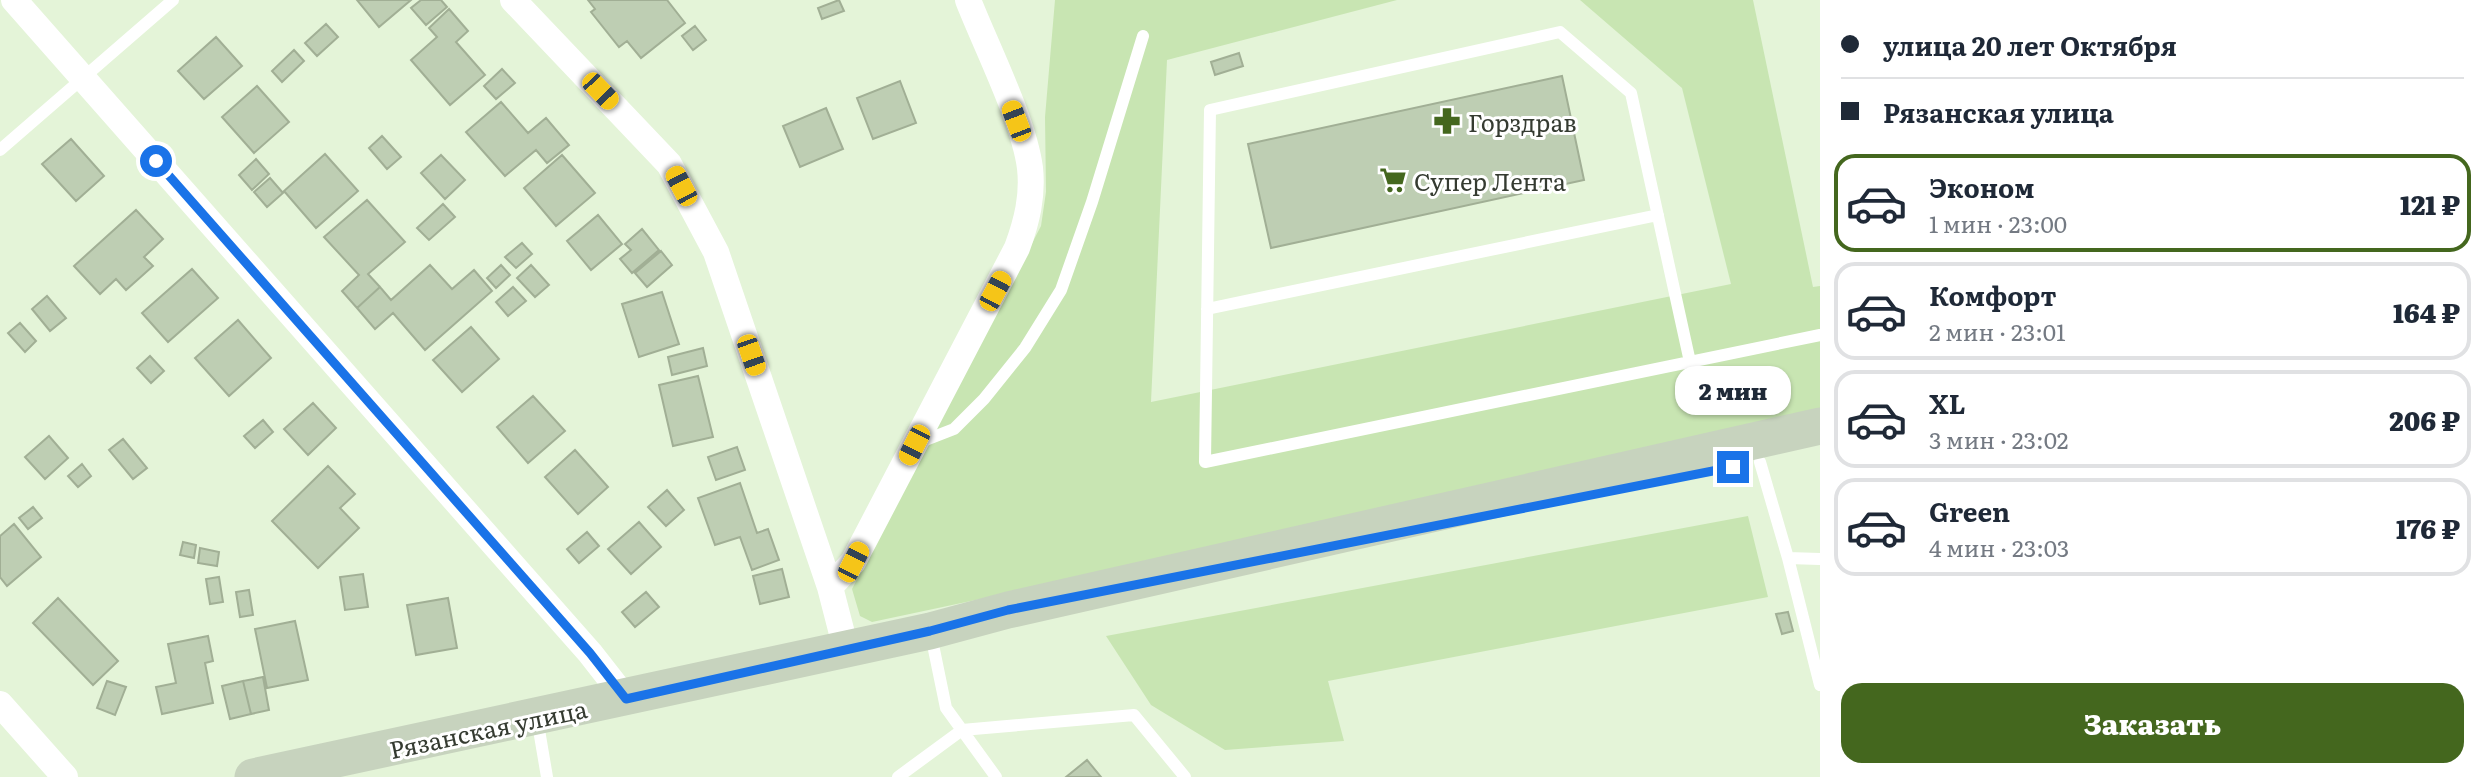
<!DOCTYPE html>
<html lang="ru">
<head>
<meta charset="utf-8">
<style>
  :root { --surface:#fff; --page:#f6f6f7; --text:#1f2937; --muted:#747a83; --line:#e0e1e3; --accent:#44671e }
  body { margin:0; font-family:Literata,serif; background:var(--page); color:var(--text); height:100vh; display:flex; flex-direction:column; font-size:26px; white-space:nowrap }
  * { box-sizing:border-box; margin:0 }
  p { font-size:23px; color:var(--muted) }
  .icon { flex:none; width:38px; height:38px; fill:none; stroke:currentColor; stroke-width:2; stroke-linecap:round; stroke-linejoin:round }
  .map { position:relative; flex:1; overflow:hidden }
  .panel { display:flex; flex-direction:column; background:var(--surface); width:665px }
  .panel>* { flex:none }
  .banner { display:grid; align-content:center; height:154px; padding:0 21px; background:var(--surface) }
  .end { position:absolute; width:32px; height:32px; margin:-16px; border:9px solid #1a73e8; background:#fff; box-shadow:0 0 0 4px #fff }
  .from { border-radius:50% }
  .bubble { position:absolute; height:49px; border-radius:21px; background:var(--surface); box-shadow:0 2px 5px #0004; font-size:23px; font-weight:800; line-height:49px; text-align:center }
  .car { position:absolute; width:21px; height:42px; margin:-21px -10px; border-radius:9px; box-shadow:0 0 5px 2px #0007; background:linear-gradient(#f5c518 24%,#345 0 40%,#f5c518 0 76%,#345 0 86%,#f5c518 0) }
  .banner b { display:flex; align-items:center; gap:24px; height:66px; font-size:26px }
  .banner b+b { border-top:2px solid var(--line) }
  .banner i { width:18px; height:18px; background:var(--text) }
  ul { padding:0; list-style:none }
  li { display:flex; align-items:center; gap:21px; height:98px; margin:0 14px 10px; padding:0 7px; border:4px solid var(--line); border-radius:21px }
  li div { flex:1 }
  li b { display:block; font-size:26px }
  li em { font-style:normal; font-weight:800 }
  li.active { border-color:var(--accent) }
  li>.icon { width:63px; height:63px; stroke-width:1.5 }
  .button { display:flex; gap:14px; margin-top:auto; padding:14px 21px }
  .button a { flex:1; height:80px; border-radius:21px; background:var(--accent); color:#fff; font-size:28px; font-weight:800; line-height:80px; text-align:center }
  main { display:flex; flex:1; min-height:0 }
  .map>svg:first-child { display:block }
  .grass { fill:#c8e5b2 }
  .building { fill:#beceb3; stroke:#a1af95; stroke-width:2 }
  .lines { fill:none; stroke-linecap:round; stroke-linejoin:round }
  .service { stroke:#fff; stroke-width:12 }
  .minor { stroke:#fff; stroke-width:26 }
  .secondary { stroke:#c7d3be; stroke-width:37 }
  .route { stroke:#1a73e8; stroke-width:9 }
  .labels { text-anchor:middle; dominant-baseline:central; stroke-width:6; stroke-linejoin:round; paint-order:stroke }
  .poi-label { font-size:24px; fill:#353b31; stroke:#fff; text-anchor:start }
  .street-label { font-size:24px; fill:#353b31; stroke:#fff }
</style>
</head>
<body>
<main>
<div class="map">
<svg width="1820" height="777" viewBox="0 0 1820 777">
  <rect width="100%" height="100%" fill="#e4f4d8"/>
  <path class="grass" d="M 1055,0 L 1397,0 L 1167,60 L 1151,402 L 1731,284 L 1682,88 L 1580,0 L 1753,0 L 1813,287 L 1820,286 L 1820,420 L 872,622 L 860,616 L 852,589 L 1041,226 L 1046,192 L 1045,117 Z
    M 1748,516 L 1768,597 L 1328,681 L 1344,741 L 1225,750 L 1151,705 L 1106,636 Z"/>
  <path class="building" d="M 357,0 L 411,0 L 379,27 Z
    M 421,0 L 441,0 L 447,7 L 426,25 L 411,8 Z
    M 588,0 L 667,0 L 685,23 L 641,58 L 627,41 L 619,47 L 591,12 L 595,9 Z
    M 839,0 L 844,11 L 822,19 L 818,8 Z
    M 449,9 L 468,31 L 456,42 L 485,75 L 450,105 L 411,60 L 437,37 L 429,28 Z
    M 326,24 L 338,37 L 317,56 L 305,43 Z
    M 695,26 L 706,40 L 693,50 L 682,36 Z
    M 216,37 L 242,66 L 204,99 L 178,71 Z
    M 294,50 L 304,61 L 282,82 L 272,71 Z
    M 1239,53 L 1243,66 L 1215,75 L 1211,62 Z
    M 502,69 L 515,83 L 496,99 L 484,86 Z
    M 1562,76 L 1584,180 L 1271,248 L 1248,144 Z
    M 900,81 L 916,123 L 873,139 L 857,98 Z
    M 257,86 L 289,122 L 254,153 L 222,117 Z
    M 501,102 L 528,133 L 546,118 L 569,145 L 547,163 L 536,150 L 505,176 L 466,132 Z
    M 826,108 L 843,149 L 800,167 L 783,126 Z
    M 382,136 L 401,157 L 387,169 L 369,148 Z
    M 71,139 L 104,176 L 76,201 L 42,164 Z
    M 325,154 L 358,191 L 316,228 L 284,191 Z
    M 441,155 L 465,180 L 445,199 L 421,173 Z
    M 562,155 L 595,193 L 556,226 L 524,188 Z
    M 256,159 L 269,174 L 252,190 L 239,175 Z
    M 270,178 L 283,193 L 267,207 L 254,192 Z
    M 367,200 L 405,242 L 368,274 L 380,287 L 357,308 L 342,291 L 359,275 L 324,237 Z
    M 443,204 L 455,217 L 429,240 L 417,228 Z
    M 136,210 L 163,239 L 144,257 L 153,266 L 126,290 L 116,279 L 100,294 L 74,266 Z
    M 598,215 L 622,244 L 591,270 L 567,241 Z
    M 642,229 L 659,250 L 632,273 L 620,259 L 631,250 L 625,244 Z
    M 522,243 L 532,254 L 516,268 L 505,257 Z
    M 661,251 L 672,265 L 647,287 L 635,273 Z
    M 430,265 L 452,289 L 474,270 L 492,291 L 425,350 L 393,313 L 375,329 L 357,308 L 380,287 L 391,300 Z
    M 501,265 L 510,275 L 496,288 L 487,278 Z
    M 531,265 L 549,285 L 535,297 L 517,278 Z
    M 192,269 L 218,298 L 168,342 L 142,313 Z
    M 513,287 L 526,301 L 508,316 L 496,302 Z
    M 662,292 L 679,344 L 639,357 L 622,304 Z
    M 47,296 L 66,318 L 50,331 L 32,309 Z
    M 238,320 L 271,358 L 229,396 L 195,358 Z
    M 20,323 L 36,341 L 25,352 L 8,333 Z
    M 471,327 L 499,359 L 462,392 L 433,360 Z
    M 703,348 L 707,366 L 672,375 L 668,357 Z
    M 150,356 L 164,371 L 151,383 L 137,368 Z
    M 698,376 L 713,437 L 673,446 L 659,385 Z
    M 533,396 L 565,431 L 528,463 L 497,427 Z
    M 313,403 L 336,428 L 308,455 L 284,429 Z
    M 263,420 L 273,432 L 255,448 L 244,436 Z
    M 49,436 L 68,458 L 45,479 L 25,457 Z
    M 123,439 L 147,468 L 133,479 L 109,450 Z
    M 737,447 L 745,470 L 716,480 L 708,457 Z
    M 575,450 L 608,487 L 578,514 L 545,477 Z
    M 82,464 L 91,476 L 78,487 L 68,476 Z
    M 328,466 L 355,494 L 340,508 L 359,528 L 318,568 L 272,521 Z
    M 740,483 L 757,533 L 768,529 L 779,560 L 752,570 L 740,537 L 715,545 L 698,498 Z
    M 667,490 L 684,510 L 666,526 L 648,507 Z
    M 33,507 L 42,518 L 28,529 L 19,518 Z
    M 639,522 L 661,547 L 631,574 L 608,549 Z
    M 14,524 L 41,557 L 7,586 L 0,577 L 0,536 Z
    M 587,532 L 599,546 L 579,563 L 567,549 Z
    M 183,542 L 196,545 L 194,558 L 180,555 Z
    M 200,548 L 219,552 L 217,566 L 198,563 Z
    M 782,569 L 789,597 L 760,604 L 753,576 Z
    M 363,574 L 368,607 L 345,610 L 340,577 Z
    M 219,577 L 223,602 L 210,604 L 206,579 Z
    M 249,590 L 253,615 L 240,617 L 236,592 Z
    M 646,592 L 659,607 L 635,627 L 622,612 Z
    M 58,598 L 118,661 L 93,685 L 33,623 Z
    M 448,598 L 457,648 L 416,655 L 407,605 Z
    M 1788,612 L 1793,631 L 1782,634 L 1776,614 Z
    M 295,621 L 308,680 L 267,688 L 255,629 Z
    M 208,636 L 213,661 L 205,663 L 213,703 L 162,714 L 156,687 L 176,683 L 168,644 Z
    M 263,677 L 269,710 L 251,714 L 243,681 Z
    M 107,681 L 126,687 L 115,715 L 97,708 Z
    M 243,681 L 251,714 L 230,719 L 222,686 Z
    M 1087,760 L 1101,777 L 1066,777 Z"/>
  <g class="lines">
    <path class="service" d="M 0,150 L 173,0
      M 1207,309 L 1658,215
      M 1690,362 L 1631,93 L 1560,32 L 1210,110 L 1205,462 L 1820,335
      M 918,443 L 954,429 L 984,399 L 1025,348 L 1061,290 L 1092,202 L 1143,36
      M 1760,462 L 1788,558 L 1820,559
      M 1788,558 L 1820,685
      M 931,635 L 946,708 L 996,777
      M 537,718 L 547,777
      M 898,777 L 962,730 L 1134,715 L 1185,777"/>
    <path class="minor" d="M 14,0 L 590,653 L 626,699
      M 513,0 L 669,164 L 716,252 L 830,587 L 846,649
      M 830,587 L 853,562 L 1017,248 C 1027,221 1033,196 1030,168 C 1024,121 986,46 968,0
      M 0,704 L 65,777"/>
    <path class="secondary" d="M 253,777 L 930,631 L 1008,610 L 1820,426"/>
  </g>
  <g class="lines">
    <path class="route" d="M 156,161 L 590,653 L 626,699 L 930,631 L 1008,610 L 1733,467"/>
  </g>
  <defs>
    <symbol id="pharmacy-bare" viewBox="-9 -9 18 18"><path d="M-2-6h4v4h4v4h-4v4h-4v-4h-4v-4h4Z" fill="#44671e" stroke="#fff" stroke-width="2.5" paint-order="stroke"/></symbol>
    <symbol id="supermarket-bare" viewBox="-9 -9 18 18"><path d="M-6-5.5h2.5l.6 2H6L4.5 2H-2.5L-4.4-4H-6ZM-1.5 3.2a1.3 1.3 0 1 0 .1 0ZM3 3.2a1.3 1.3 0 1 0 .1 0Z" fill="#44671e" stroke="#fff" stroke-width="2.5" paint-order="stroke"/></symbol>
  </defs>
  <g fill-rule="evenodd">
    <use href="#pharmacy-bare" x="1428" y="102" width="38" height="38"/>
    <use href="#supermarket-bare" x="1374" y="161" width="38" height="38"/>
  </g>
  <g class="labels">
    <g class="poi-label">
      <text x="1468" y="121">Горздрав</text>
      <text x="1414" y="180">Супер Лента</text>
    </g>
    <g class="street-label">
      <text transform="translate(488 728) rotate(-12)">Рязанская улица</text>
    </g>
  </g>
</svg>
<i class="end from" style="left:156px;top:161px"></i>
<i class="end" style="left:1733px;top:467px"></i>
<div class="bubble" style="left:1675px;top:366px;width:116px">2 мин</div>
<i class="car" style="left:600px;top:91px;rotate:136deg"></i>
<i class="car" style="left:1016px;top:121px;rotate:339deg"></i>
<i class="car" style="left:681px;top:186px;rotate:332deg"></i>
<i class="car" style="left:995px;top:291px;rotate:28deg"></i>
<i class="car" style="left:751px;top:355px;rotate:161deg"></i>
<i class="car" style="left:914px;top:445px;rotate:207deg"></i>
<i class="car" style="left:853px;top:562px;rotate:27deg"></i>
</div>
<section class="panel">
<div class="banner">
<b><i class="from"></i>улица 20 лет Октября</b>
<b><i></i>Рязанская улица</b>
</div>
<ul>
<li class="active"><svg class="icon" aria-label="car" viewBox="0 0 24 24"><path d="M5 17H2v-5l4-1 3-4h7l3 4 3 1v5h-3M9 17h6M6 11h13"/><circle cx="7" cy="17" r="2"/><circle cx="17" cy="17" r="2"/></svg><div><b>Эконом</b><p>1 мин · 23:00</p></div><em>121 ₽</em></li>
<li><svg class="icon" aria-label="car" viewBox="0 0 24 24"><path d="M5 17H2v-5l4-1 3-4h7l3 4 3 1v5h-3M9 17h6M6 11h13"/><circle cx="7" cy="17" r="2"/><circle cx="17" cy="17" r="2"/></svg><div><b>Комфорт</b><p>2 мин · 23:01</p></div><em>164 ₽</em></li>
<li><svg class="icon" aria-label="car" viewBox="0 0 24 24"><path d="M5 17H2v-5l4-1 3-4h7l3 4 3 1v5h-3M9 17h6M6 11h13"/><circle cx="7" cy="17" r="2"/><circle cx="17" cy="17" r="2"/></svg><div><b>XL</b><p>3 мин · 23:02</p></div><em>206 ₽</em></li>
<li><svg class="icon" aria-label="car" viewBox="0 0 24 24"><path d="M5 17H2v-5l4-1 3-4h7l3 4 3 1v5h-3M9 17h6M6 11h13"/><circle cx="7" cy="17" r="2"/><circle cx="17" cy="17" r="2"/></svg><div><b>Green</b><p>4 мин · 23:03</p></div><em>176 ₽</em></li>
</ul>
<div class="button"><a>Заказать</a></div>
</section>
</main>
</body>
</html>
